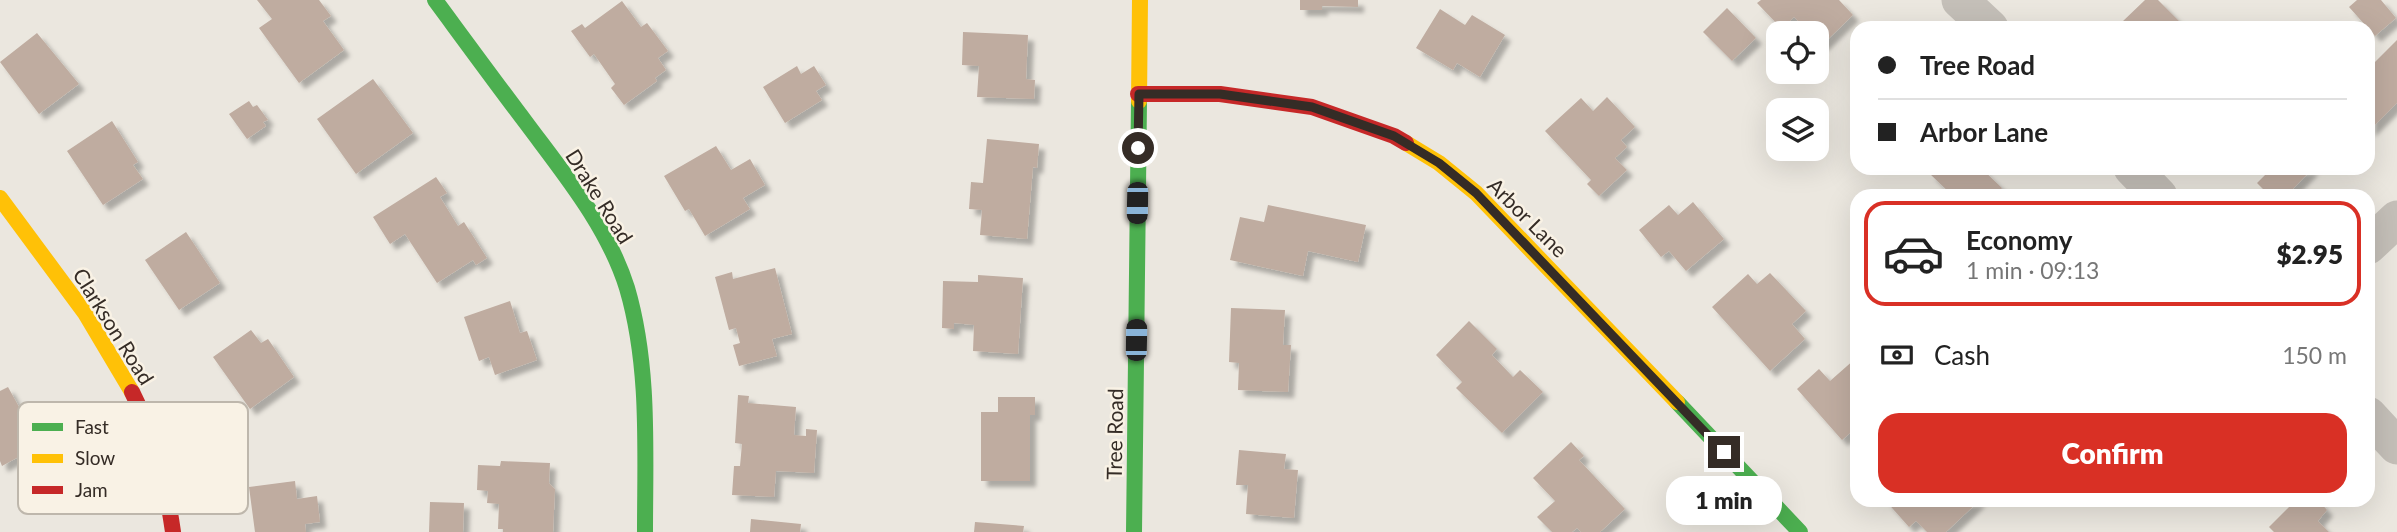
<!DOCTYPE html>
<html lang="en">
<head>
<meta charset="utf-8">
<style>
  :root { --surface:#fff; --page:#f6f6f6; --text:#222; --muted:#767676; --line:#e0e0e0; --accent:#d93025 }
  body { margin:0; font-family:Lato,sans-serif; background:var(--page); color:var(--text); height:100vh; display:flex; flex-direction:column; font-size:26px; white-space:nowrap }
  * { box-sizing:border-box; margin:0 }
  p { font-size:23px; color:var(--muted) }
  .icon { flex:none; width:38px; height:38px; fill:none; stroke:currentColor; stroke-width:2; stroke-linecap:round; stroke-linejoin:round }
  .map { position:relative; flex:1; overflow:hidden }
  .side { position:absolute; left:1850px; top:189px; width:525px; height:318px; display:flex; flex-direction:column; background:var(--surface); border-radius:21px; box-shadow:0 7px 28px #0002 }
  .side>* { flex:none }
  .top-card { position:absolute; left:1850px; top:21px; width:525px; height:154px; border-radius:21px; box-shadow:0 7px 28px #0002; display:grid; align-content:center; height:154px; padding:0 28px; background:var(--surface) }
  .controls { position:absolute; left:1766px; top:21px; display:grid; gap:14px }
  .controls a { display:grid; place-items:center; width:63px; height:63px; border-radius:14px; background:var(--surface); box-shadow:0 7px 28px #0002; font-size:35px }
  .end { position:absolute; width:32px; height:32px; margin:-16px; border:9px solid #352c26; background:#fff; box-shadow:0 0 0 4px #fff }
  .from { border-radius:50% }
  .bubble { position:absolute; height:49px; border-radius:21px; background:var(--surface); box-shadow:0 7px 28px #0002; font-size:23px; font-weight:800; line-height:49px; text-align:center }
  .car { position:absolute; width:21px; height:42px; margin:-21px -10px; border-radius:9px; box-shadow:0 0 5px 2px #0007; background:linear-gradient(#222 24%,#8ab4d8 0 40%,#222 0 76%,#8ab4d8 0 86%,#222 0) }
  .top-card b { display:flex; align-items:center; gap:24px; height:66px; font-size:26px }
  .top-card b+b { border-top:2px solid var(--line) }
  .top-card i { width:18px; height:18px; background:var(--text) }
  ul { padding:12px 0 0; list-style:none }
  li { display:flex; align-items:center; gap:21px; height:105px; margin:0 14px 10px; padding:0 14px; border:4px solid transparent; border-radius:21px }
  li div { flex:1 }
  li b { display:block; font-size:26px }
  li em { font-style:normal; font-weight:800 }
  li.selected { border-color:var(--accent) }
  li>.icon { width:63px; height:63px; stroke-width:1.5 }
  .pay { display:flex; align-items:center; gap:18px; height:77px; padding:0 28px; font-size:26px }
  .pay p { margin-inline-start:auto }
  .button { display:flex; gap:14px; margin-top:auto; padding:14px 28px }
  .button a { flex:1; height:80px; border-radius:21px; background:var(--accent); color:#fff; font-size:28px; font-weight:800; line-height:80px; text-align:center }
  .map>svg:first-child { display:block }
  .building { fill:#bfaca0; filter:url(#shadow) }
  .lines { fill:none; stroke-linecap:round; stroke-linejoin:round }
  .street { stroke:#c4bfb8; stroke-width:37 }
  .fast { stroke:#4caf50; stroke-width:16 }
  .slow { stroke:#ffc107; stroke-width:16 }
  .jam { stroke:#c62828; stroke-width:16 }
  .route { stroke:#352c26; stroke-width:9 }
  .labels { text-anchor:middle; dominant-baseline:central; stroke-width:5; stroke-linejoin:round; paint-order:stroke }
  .street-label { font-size:21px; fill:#352c26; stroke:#f9f2e5 }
  .key { fill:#f9f2e5; stroke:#beb7ac; stroke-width:2 }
  .key-label { font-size:19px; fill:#352c26 }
</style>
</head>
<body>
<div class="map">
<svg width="2397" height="532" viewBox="0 0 2397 532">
  <defs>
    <filter id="shadow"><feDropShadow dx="6" dy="6" stdDeviation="2" flood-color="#0004"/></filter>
  </defs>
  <rect width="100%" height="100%" fill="#ebe7df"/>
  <path class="building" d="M 257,0 L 319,0 L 331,16 L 323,21 L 344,50 L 299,83 L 259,28 L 272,19 Z
    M 1300,0 L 1358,0 L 1358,7 L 1322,6 L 1322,10 L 1300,10 Z
    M 1761,0 L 1839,0 L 1853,15 L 1822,45 L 1816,40 L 1816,33 L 1810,33 L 1794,17 L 1782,29 L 1757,3 Z
    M 2145,0 L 2158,0 L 2186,28 L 2128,28 L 2122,22 Z
    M 2357,0 L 2381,0 L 2396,18 L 2375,36 L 2349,7 Z
    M 622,1 L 641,27 L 647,23 L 668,51 L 658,58 L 666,70 L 655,78 L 657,81 L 624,105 L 611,88 L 615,84 L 594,54 L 590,57 L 571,31 L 582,24 L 585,28 Z
    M 1727,8 L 1756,38 L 1732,61 L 1703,32 Z
    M 1440,9 L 1465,25 L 1472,15 L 1505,35 L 1480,77 L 1457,63 L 1453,70 L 1416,48 Z
    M 963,32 L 1028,35 L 1026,79 L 1035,80 L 1034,99 L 977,97 L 979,66 L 962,65 Z
    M 37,33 L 79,84 L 39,114 L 0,62 Z
    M 2397,40 L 2397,103 L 2369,131 L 2368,69 Z
    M 797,66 L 801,74 L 814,66 L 826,85 L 816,91 L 822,100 L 785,123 L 763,87 Z
    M 373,79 L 413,133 L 356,174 L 317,119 Z
    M 1607,97 L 1635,127 L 1621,140 L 1627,147 L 1615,158 L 1627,170 L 1599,196 L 1587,184 L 1591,180 L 1545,131 L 1581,98 L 1593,111 Z
    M 249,101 L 253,107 L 257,105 L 268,120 L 263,122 L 266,126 L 247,139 L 229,114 Z
    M 112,121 L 138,162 L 133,165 L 143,179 L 103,205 L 67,151 Z
    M 987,139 L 1039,144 L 1037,168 L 1033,167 L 1027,239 L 980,235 L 982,210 L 969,209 L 971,182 L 983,183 Z
    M 716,146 L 731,170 L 750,159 L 765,185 L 743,198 L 750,209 L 705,236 L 689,209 L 685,211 L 664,176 Z
    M 1936,168 L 1981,168 L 2002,188 L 1998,193 L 2000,196 L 1953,196 L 1930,174 Z
    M 2266,168 L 2313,168 L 2286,196 L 2270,196 L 2257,183 L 2269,171 Z
    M 436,177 L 447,193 L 440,197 L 458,226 L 464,222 L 487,258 L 476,265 L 473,260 L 437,283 L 405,234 L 390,244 L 373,217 Z
    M 1693,202 L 1724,239 L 1686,271 L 1669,251 L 1661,257 L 1639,230 L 1669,205 L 1678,215 Z
    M 1268,205 L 1366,225 L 1358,262 L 1308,251 L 1303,276 L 1230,260 L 1240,217 L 1264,222 Z
    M 186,232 L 220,283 L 179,310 L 145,260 Z
    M 775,268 L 792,334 L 772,339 L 777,356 L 739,366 L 733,345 L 740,343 L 736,328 L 729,330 L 715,277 L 732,272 L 733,279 Z
    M 1770,273 L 1806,311 L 1792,324 L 1805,339 L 1770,371 L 1712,307 L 1748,274 L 1757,284 Z
    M 978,275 L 1023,278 L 1018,354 L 973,351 L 974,325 L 954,323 L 954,329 L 942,328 L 943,281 L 978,282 Z
    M 510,301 L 520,333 L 527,331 L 537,360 L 495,375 L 489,357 L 479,361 L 464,317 Z
    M 1231,308 L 1285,310 L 1283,345 L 1291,345 L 1288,392 L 1238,390 L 1239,363 L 1229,362 Z
    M 1469,321 L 1497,349 L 1492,355 L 1513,377 L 1520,370 L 1543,392 L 1502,433 L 1456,388 L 1462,382 L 1436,355 Z
    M 251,330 L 261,343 L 268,339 L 294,377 L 250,409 L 213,357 Z
    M 1855,359 L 1857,427 L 1842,440 L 1797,389 L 1819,369 L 1830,381 Z
    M 8,387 L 40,445 L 2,466 L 0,461 L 0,391 Z
    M 738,395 L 749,396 L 748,403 L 796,407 L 794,435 L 806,436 L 806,429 L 817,430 L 814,473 L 776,471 L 774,497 L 732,495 L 734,466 L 740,466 L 742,444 L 735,443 Z
    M 998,397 L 1035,397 L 1035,415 L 1030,415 L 1030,481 L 981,481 L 981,412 L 998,412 Z
    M 1571,442 L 1584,456 L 1579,460 L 1625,509 L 1600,532 L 1581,532 L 1577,528 L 1572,532 L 1552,532 L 1537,517 L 1555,501 L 1533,478 Z
    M 1239,450 L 1286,454 L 1284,469 L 1298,470 L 1294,518 L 1246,514 L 1248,485 L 1236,485 Z
    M 501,461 L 550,463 L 549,483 L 555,489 L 553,532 L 503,532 L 503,529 L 498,529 L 499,504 L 487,503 L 488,491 L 477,490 L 478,465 L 500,466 Z
    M 295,481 L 297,499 L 317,496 L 320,522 L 305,524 L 306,532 L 255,532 L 249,487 Z
    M 1885,500 L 1980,500 L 1946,532 L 1927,532 L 1916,521 L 1909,527 Z
    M 2296,500 L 2318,500 L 2327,510 L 2318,521 L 2329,532 L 2274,532 L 2269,527 Z
    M 430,502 L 464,503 L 463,532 L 429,532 Z
    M 751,519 L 801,524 L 800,532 L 750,532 Z
    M 975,522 L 1024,526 L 1023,532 L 974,532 Z"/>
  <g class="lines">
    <path class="street" d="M 1960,0 L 1990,28
      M 2132,168 L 2159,196
      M 2368,246 L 2397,219
      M 2368,415 L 2397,446"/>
    <path class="fast" d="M 435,0 C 466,42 496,83 527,124 C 565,175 608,227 627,288 C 650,366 645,451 645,532
      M 1677,402 L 1800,532
      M 1134,532 L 1139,101"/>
    <path class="slow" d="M 1139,101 L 1140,0
      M 1406,143 L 1439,163 L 1476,193 L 1677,402
      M 0,198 L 85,313 L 132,392"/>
    <path class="jam" d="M 1138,94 L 1220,94 L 1312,107 L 1394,136 L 1406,143
      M 132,392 C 155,437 166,483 173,532"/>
  </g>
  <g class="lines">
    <path class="route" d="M 1138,148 L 1139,94 L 1220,94 L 1312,107 L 1394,136 L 1439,163 L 1476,193 L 1724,452"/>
  </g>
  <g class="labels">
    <g class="street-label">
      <text transform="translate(600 196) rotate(58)">Drake Road</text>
      <text transform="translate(1528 217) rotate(45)">Arbor Lane</text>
      <text transform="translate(114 326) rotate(58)">Clarkson Road</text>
      <text transform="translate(1114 434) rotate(-89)">Tree Road</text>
    </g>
  </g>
  <rect x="18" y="402" width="230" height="112" rx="10" class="key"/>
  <rect x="32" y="423" width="31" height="8" fill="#4caf50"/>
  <rect x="32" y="454" width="31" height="9" fill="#ffc107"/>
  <rect x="32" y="486" width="31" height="8" fill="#c62828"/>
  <g class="key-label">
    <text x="75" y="434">Fast</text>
    <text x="75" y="465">Slow</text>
    <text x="75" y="497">Jam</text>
  </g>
</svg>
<div class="controls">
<a><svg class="icon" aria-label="locate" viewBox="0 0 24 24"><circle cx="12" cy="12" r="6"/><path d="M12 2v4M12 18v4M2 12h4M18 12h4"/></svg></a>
<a><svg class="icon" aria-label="layers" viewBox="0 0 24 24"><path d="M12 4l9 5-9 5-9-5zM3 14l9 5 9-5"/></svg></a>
</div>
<i class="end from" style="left:1138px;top:148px"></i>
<i class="end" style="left:1724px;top:452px"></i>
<div class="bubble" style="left:1666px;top:476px;width:116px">1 min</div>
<i class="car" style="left:1137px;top:203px;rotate:181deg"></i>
<i class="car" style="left:1136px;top:340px;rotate:1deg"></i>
<div class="top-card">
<b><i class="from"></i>Tree Road</b>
<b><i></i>Arbor Lane</b>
</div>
<section class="side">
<ul>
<li class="selected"><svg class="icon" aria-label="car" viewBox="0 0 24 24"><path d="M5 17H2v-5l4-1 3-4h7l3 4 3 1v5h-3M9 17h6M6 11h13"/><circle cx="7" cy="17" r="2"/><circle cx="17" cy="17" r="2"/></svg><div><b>Economy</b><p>1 min · 09:13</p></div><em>$2.95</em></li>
</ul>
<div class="pay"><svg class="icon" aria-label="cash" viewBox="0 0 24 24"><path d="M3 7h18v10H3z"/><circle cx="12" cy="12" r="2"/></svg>Cash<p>150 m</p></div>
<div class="button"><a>Confirm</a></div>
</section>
</div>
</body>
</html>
